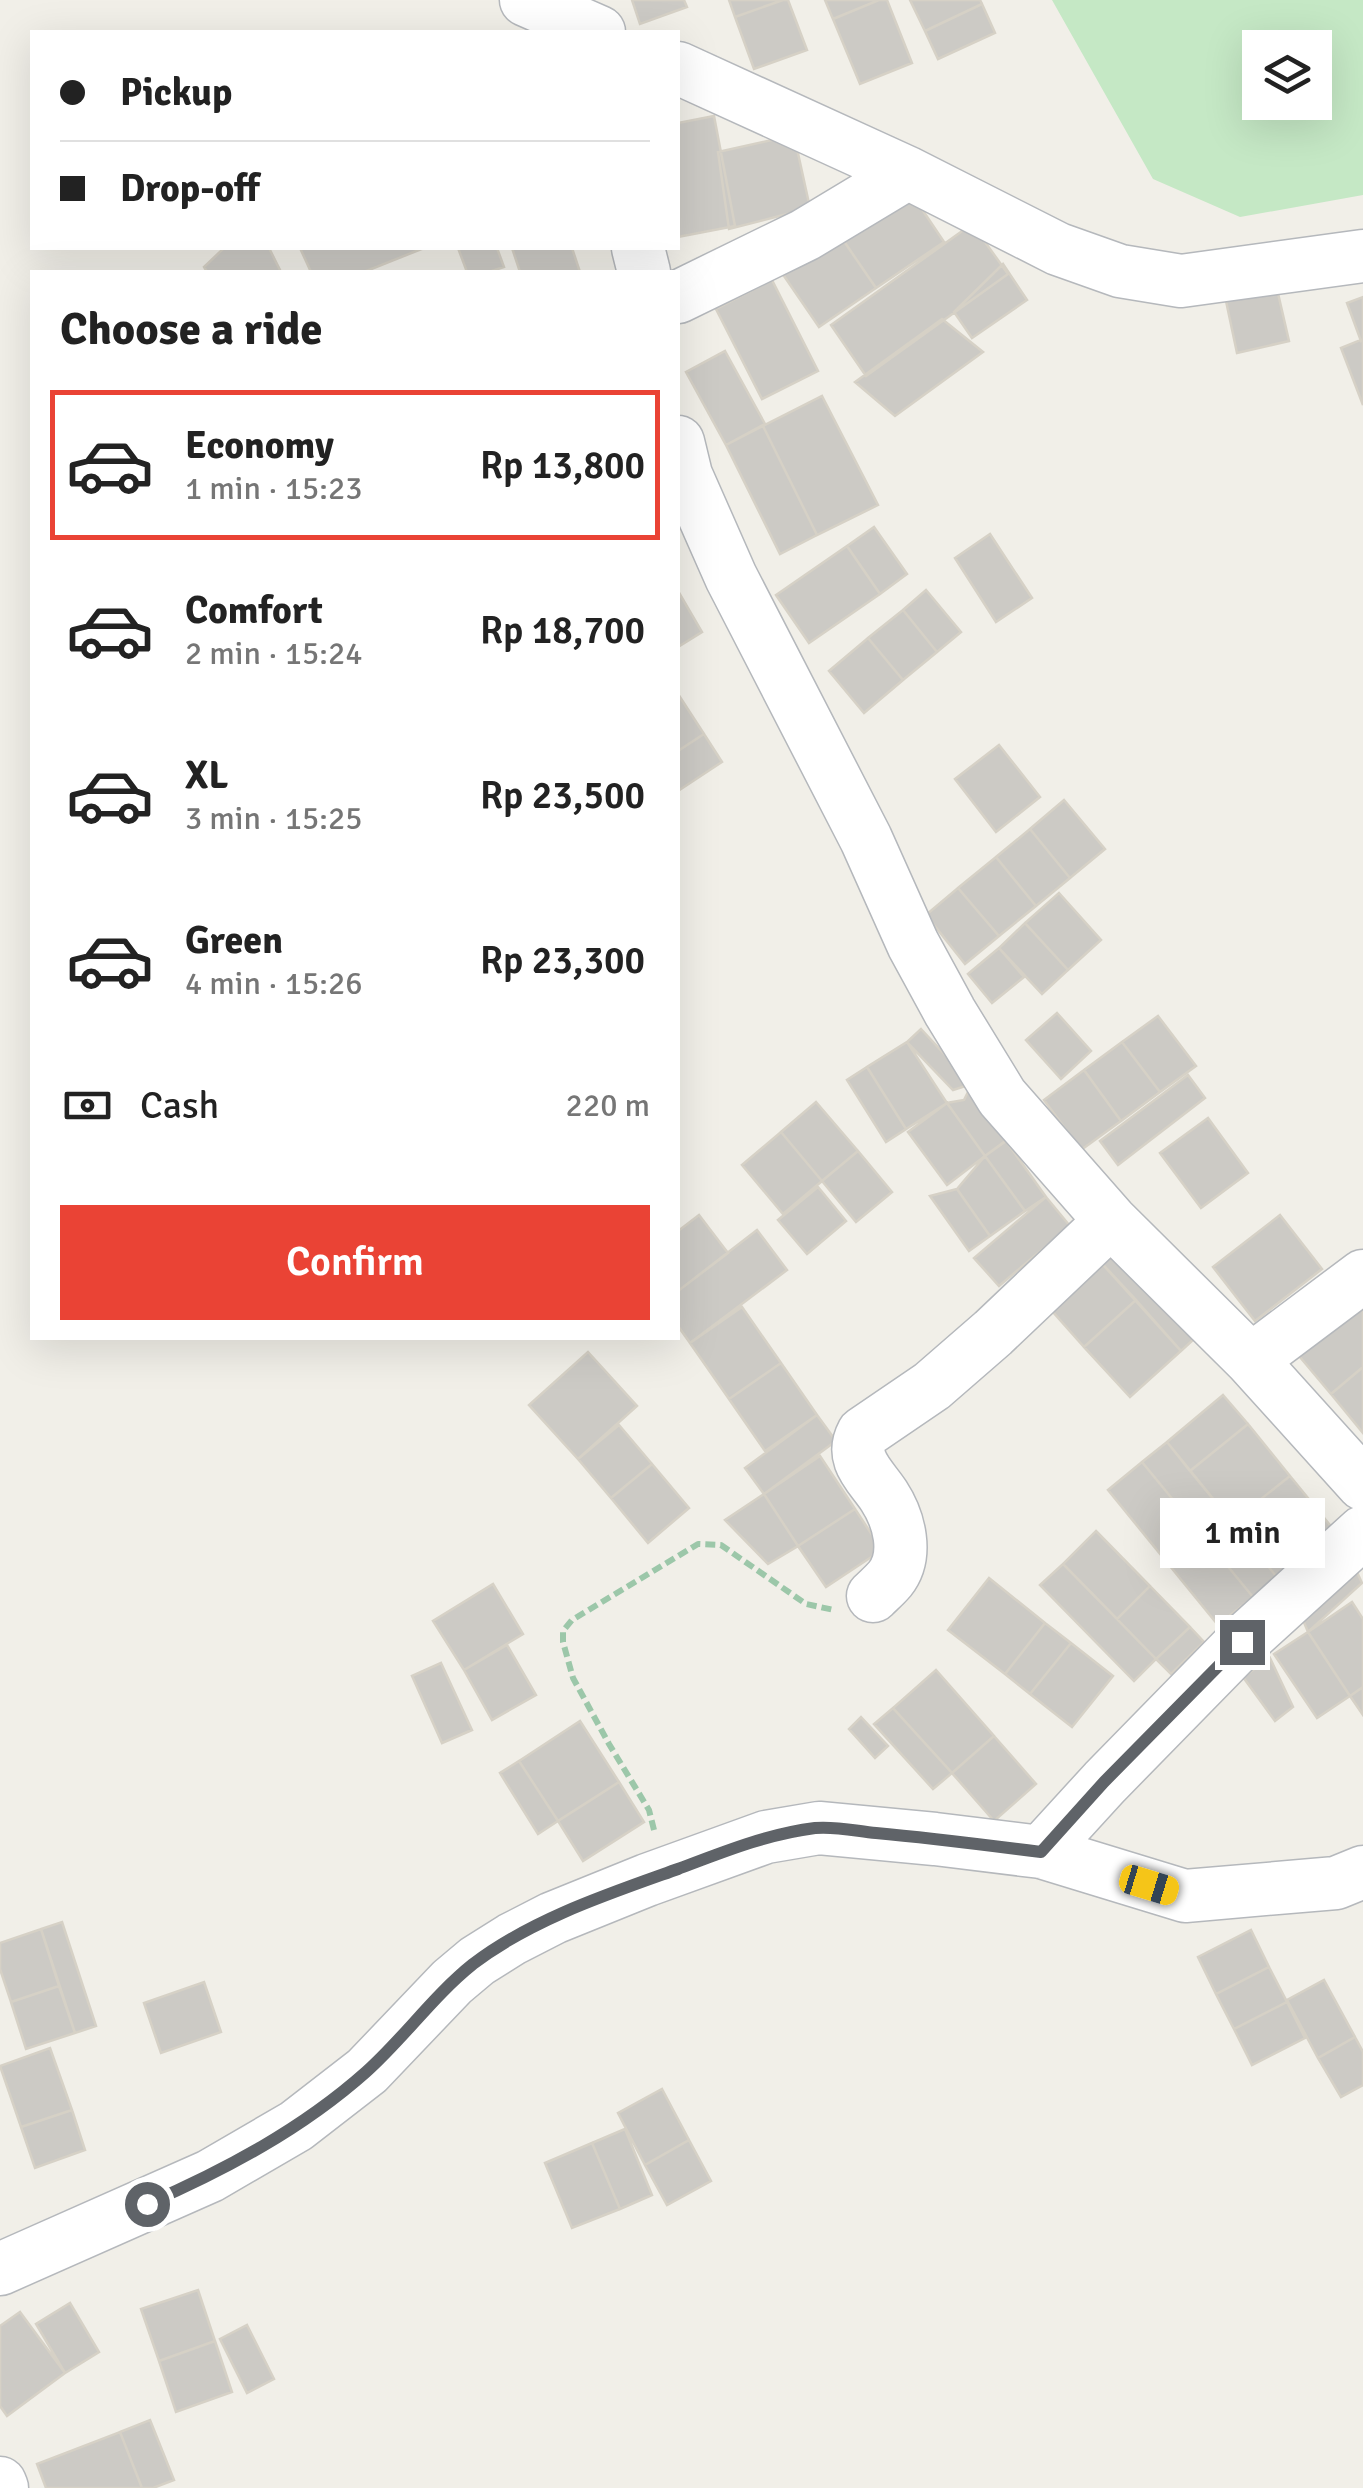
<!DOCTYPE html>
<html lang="en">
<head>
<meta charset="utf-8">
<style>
  :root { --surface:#fff; --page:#f2f2f2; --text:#222; --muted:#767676; --line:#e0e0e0; --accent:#ea4335 }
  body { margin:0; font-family:Signika,sans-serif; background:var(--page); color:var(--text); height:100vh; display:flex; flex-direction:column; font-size:38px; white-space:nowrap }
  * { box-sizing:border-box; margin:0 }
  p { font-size:32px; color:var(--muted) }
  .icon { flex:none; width:55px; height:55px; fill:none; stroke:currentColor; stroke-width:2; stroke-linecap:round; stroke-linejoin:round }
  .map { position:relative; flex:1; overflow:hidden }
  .details { position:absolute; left:30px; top:270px; width:650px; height:1070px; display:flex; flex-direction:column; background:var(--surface); border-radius:0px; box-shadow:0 10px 40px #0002 }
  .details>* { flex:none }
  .top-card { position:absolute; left:30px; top:30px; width:650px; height:220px; border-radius:0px; box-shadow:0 10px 40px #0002; display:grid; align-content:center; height:220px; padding:0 30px; background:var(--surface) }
  .fabs { position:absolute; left:1242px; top:30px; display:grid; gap:20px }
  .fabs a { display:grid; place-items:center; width:90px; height:90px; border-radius:0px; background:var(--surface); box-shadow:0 10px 40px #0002; font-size:50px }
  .end { position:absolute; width:45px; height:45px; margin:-22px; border:12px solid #5f6368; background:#fff; box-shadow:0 0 0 5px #fff }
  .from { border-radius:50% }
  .bubble { position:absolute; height:70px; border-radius:0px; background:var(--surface); box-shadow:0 10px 40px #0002; font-size:32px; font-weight:600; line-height:70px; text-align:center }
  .car { position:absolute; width:30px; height:60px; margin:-30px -15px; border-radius:12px; box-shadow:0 0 8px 2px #0007; background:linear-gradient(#f5c518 24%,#345 0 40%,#f5c518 0 76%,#345 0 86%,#f5c518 0) }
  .top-card b { display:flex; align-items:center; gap:35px; height:95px; font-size:38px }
  .top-card b+b { border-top:2px solid var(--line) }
  .top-card i { width:25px; height:25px; background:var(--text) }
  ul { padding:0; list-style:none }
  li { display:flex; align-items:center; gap:30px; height:150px; margin:0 20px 15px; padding:0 10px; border:5px solid transparent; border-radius:0px }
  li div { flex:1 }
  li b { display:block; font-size:38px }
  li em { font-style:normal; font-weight:600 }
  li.current { border-color:var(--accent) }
  li>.icon { width:90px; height:90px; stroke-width:1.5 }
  h2 { padding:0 30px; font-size:45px; line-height:120px }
  .pay { display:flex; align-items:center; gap:25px; height:110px; padding:0 30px; font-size:38px }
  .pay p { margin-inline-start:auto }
  .cta { display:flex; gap:20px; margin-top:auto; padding:20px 30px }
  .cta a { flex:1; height:115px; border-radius:0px; background:var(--accent); color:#fff; font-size:40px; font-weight:600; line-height:115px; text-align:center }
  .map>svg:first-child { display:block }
  .green { fill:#c5e8c5; fill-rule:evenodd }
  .building { fill:#cccac5; stroke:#d6d1c6; stroke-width:2.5 }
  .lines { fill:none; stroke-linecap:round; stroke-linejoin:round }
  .minor-casing { stroke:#b5b8bc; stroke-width:55 }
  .path { stroke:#9cc7a9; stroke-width:6; stroke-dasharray:10 5; stroke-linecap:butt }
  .minor { stroke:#fff; stroke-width:52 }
  .route { stroke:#5f6368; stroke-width:12 }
</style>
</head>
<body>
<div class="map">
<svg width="1363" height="2488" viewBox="0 0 1363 2488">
  <rect width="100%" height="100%" fill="#f1efe8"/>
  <path class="green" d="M 1052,0 L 1363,0 L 1363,195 L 1240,217 L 1153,179 ZM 1260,48 L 1315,48 L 1315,102 L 1260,102 Z"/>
  <path class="building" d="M 632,0 L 684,0 L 687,7 L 640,24 Z
    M 729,0 L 783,0 L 735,17 Z
    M 783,0 L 788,0 L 807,50 L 754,69 L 735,17 Z
    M 825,0 L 879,0 L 833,19 Z
    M 879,0 L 887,0 L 912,63 L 860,84 L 833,19 Z
    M 910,0 L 980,0 L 982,4 L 925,31 Z
    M 982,4 L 995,33 L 938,59 L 925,31 Z
    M 714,116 L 735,226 L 678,237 L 678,123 Z
    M 794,135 L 810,208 L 729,229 L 718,152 Z
    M 907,187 L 944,242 L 876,288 L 839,234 Z
    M 972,224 L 1008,274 L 866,376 L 831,325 Z
    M 839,234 L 876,288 L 819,327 L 782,273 Z
    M 224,248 L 269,248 L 281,272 L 207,272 L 204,267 Z
    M 300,248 L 424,248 L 364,272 L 311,272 Z
    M 458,248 L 497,248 L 504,267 L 489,272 L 467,272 Z
    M 512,248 L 572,248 L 580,272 L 520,272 Z
    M 1003,264 L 1027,300 L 972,338 L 954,312 Z
    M 772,280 L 818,371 L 762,399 L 716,309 Z
    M 1277,289 L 1289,341 L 1237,353 L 1226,301 Z
    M 1363,297 L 1363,340 L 1361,341 L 1347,303 Z
    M 942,319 L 983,352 L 895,416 L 855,382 Z
    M 1363,339 L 1363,405 L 1341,348 Z
    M 725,351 L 765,424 L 726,445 L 686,372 Z
    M 822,396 L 878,505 L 817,535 L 763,426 Z
    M 763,426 L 817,535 L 780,554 L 726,445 Z
    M 874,527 L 907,574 L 880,594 L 847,546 Z
    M 990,534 L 1032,598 L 996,622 L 955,558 Z
    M 847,546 L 880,594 L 809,643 L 776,595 Z
    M 926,590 L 961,632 L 937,652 L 903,610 Z
    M 678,591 L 702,632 L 678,647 Z
    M 903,610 L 937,652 L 903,680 L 868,638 Z
    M 868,638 L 903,680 L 864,713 L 829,671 Z
    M 678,694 L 704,734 L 678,751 Z
    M 704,734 L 722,762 L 678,791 L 678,751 Z
    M 999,745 L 1040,797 L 996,832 L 955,779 Z
    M 1064,800 L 1105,849 L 1070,878 L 1030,829 Z
    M 1030,829 L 1070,878 L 1036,906 L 996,857 Z
    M 996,857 L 1036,906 L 999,936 L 958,888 Z
    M 958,888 L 999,936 L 965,964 L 926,915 Z
    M 1059,893 L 1101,940 L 1068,970 L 1025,923 Z
    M 1025,923 L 1068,970 L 1042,994 L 999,948 Z
    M 999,948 L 1024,977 L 992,1003 L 968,974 Z
    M 1057,1013 L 1091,1051 L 1061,1079 L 1026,1040 Z
    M 1158,1016 L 1196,1066 L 1160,1092 L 1122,1042 Z
    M 921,1029 L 972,1084 L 953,1090 L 907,1042 Z
    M 907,1042 L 947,1103 L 906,1129 L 867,1067 Z
    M 1122,1042 L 1160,1092 L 1121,1121 L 1084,1070 Z
    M 867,1067 L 906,1129 L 886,1142 L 847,1080 Z
    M 1084,1070 L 1121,1121 L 1081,1150 L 1044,1100 Z
    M 1188,1075 L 1205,1098 L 1118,1165 L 1100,1141 Z
    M 972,1084 L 1012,1136 L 985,1156 L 947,1103 L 964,1100 Z
    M 816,1102 L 858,1151 L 822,1181 L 781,1132 Z
    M 947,1103 L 985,1156 L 947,1185 L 908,1132 Z
    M 1208,1118 L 1248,1173 L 1201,1208 L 1160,1153 Z
    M 781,1132 L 822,1181 L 783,1214 L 742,1165 Z
    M 1006,1141 L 1046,1197 L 1025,1211 L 985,1156 Z
    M 858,1151 L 892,1192 L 856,1222 L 822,1181 Z
    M 985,1156 L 1025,1211 L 990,1236 L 957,1189 Z
    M 818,1187 L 846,1221 L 807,1254 L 778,1220 Z
    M 957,1189 L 990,1236 L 969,1251 L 930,1196 Z
    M 1046,1197 L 1070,1226 L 999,1286 L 974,1258 Z
    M 699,1215 L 728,1253 L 678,1291 L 678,1231 Z
    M 1280,1215 L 1322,1269 L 1255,1321 L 1213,1267 Z
    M 757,1230 L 787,1270 L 690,1343 L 678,1326 L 678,1291 Z
    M 1120,1236 L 1205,1329 L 1181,1351 L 1096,1257 Z
    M 1096,1257 L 1136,1300 L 1084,1347 L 1045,1303 Z
    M 1363,1293 L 1363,1367 L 1331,1394 L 1294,1350 Z
    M 1136,1300 L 1181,1351 L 1130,1397 L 1084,1347 Z
    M 742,1307 L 781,1363 L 729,1399 L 690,1343 Z
    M 588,1352 L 637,1406 L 578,1459 L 529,1405 Z
    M 781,1363 L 817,1415 L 765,1451 L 729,1399 Z
    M 1363,1367 L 1363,1433 L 1331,1394 Z
    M 1223,1395 L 1248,1424 L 1190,1471 L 1167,1442 Z
    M 817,1415 L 836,1441 L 764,1494 L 745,1468 Z
    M 1248,1424 L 1290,1476 L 1232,1522 L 1190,1471 Z
    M 619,1425 L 652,1464 L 611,1498 L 578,1459 Z
    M 1167,1442 L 1276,1576 L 1253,1597 L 1142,1462 Z
    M 820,1456 L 855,1509 L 798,1546 L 764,1494 Z
    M 1142,1462 L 1253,1597 L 1218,1625 L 1108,1490 Z
    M 652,1464 L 689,1508 L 648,1543 L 611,1498 Z
    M 1290,1476 L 1334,1530 L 1276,1576 L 1232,1522 Z
    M 764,1494 L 798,1546 L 768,1564 L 725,1520 Z
    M 855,1509 L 882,1550 L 826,1587 L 798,1546 Z
    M 1096,1531 L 1150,1586 L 1117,1619 L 1063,1564 Z
    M 1351,1559 L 1362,1583 L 1308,1632 L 1298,1608 Z
    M 1063,1564 L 1156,1659 L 1134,1681 L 1040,1585 Z
    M 989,1578 L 1045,1623 L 1005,1674 L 948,1630 Z
    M 493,1584 L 523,1634 L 464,1670 L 433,1621 Z
    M 1150,1586 L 1190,1627 L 1156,1659 L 1117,1619 Z
    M 1352,1602 L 1363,1619 L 1363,1687 L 1350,1696 L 1308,1632 Z
    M 1045,1623 L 1071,1643 L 1030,1694 L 1005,1674 Z
    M 1190,1627 L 1204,1642 L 1171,1674 L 1156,1659 Z
    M 1308,1632 L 1350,1696 L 1317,1718 L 1274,1654 Z
    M 1071,1643 L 1113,1676 L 1072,1727 L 1030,1694 Z
    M 507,1645 L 536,1695 L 492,1720 L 464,1670 Z
    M 1270,1658 L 1293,1707 L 1275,1721 L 1243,1677 Z
    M 441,1663 L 472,1730 L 442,1743 L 412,1676 Z
    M 936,1670 L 994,1736 L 952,1773 L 893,1708 Z
    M 1363,1687 L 1363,1715 L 1350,1696 Z
    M 893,1708 L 952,1773 L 933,1789 L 874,1724 Z
    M 861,1717 L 888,1746 L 875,1758 L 849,1729 Z
    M 580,1721 L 619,1782 L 558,1821 L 519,1761 Z
    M 994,1736 L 1036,1784 L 994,1821 L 952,1773 Z
    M 519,1761 L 558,1821 L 538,1834 L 500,1773 Z
    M 619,1782 L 644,1822 L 583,1861 L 558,1821 Z
    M 62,1922 L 96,2026 L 75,2033 L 41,1929 Z
    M 41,1929 L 59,1986 L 11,2002 L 0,1969 L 0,1943 Z
    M 1251,1930 L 1269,1967 L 1216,1994 L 1198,1957 Z
    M 1269,1967 L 1287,2002 L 1234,2029 L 1216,1994 Z
    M 1324,1980 L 1355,2037 L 1318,2058 L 1287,2000 Z
    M 204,1982 L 221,2032 L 161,2053 L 144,2003 Z
    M 59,1986 L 75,2033 L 26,2049 L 11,2002 Z
    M 1287,2002 L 1305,2038 L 1252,2065 L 1234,2029 Z
    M 1355,2037 L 1363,2052 L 1363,2085 L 1341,2097 L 1318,2058 Z
    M 50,2048 L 72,2110 L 21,2127 L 0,2066 Z
    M 662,2089 L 689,2140 L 645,2165 L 618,2113 Z
    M 72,2110 L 85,2150 L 35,2168 L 21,2127 Z
    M 625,2129 L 652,2195 L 620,2209 L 592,2143 Z
    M 689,2140 L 711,2181 L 667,2205 L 645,2165 Z
    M 592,2143 L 620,2209 L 572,2228 L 545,2163 Z
    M 198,2290 L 215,2341 L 159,2361 L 141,2309 Z
    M 70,2303 L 99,2352 L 65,2373 L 36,2324 Z
    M 20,2312 L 65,2373 L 7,2416 L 0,2406 L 0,2326 Z
    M 247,2325 L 274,2379 L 247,2393 L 220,2339 Z
    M 215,2341 L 232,2392 L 176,2412 L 159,2361 Z
    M 150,2420 L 174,2480 L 153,2488 L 142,2488 L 120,2432 Z
    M 120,2432 L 142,2488 L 46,2488 L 37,2464 Z"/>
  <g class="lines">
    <defs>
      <path id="minor" d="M 526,0 L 599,32
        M 678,68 L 908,173 L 1058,249 L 1120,271 L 1181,281 L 1363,256
        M 638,248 L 644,272
        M 678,297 L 805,235 L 908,173
        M 678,442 L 686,475 L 731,577 L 866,839 L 913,944 L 950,1012 L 1002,1097 L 1111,1221 L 1251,1360 L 1363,1484
        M 1251,1360 L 1363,1276
        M 873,1596 C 879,1590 885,1585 890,1579 C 909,1555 899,1519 884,1496 C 870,1475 849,1459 863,1433 L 932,1386 L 993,1333 L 1111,1221
        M 1041,1852 L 1105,1782 L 1241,1643 L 1363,1532
        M 0,2269 L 210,2176 L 296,2126 L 367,2071 L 452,1982 L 477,1961 L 512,1939 L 553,1918 L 647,1880 L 766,1837 L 819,1828 L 935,1839 L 1041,1852 L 1185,1896 L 1336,1883 L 1363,1872
        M 0,2483 L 2,2488"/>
    </defs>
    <use href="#minor" class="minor-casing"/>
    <path class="path" d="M 654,1830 L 649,1810 L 609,1744 L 573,1678 L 563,1642 L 563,1631 L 572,1620 L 698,1544 L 721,1545 L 806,1604 L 834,1610"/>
    <use href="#minor" class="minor"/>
  </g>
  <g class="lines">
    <path class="route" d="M 147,2204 C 225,2170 302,2129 366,2072 C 404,2038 433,1996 473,1964 C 532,1919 608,1894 678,1869 C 723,1852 767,1834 815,1828 C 835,1826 856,1831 876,1833 C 931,1838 986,1845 1041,1852 L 1104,1782 L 1242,1642"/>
  </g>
</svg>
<div class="fabs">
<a><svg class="icon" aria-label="layers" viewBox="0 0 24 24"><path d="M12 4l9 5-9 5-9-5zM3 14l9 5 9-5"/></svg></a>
</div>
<i class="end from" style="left:147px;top:2204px"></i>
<i class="end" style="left:1242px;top:1642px"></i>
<div class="bubble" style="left:1160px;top:1498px;width:165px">1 min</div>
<i class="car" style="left:1149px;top:1885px;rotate:107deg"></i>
<div class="top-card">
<b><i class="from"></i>Pickup</b>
<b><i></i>Drop-off</b>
</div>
<section class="details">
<h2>Choose a ride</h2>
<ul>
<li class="current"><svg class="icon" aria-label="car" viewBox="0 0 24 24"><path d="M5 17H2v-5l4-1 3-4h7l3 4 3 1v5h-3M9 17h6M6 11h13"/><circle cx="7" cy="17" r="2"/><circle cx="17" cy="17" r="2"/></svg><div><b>Economy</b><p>1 min · 15:23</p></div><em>Rp 13,800</em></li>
<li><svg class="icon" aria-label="car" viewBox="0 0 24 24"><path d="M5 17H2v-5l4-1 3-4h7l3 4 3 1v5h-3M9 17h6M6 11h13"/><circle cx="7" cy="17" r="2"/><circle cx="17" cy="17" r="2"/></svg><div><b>Comfort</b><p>2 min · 15:24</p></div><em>Rp 18,700</em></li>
<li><svg class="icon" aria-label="car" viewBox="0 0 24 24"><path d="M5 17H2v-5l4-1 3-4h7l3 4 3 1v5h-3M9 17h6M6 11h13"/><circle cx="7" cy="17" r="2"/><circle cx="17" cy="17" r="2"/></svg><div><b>XL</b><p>3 min · 15:25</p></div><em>Rp 23,500</em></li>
<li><svg class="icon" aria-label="car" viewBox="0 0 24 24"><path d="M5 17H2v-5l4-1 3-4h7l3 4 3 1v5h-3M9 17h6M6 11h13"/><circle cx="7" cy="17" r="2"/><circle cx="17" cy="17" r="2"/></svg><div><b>Green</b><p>4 min · 15:26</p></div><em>Rp 23,300</em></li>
</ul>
<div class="pay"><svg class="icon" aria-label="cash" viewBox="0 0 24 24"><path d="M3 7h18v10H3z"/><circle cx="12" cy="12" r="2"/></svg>Cash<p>220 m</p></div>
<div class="cta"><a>Confirm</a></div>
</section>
</div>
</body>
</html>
